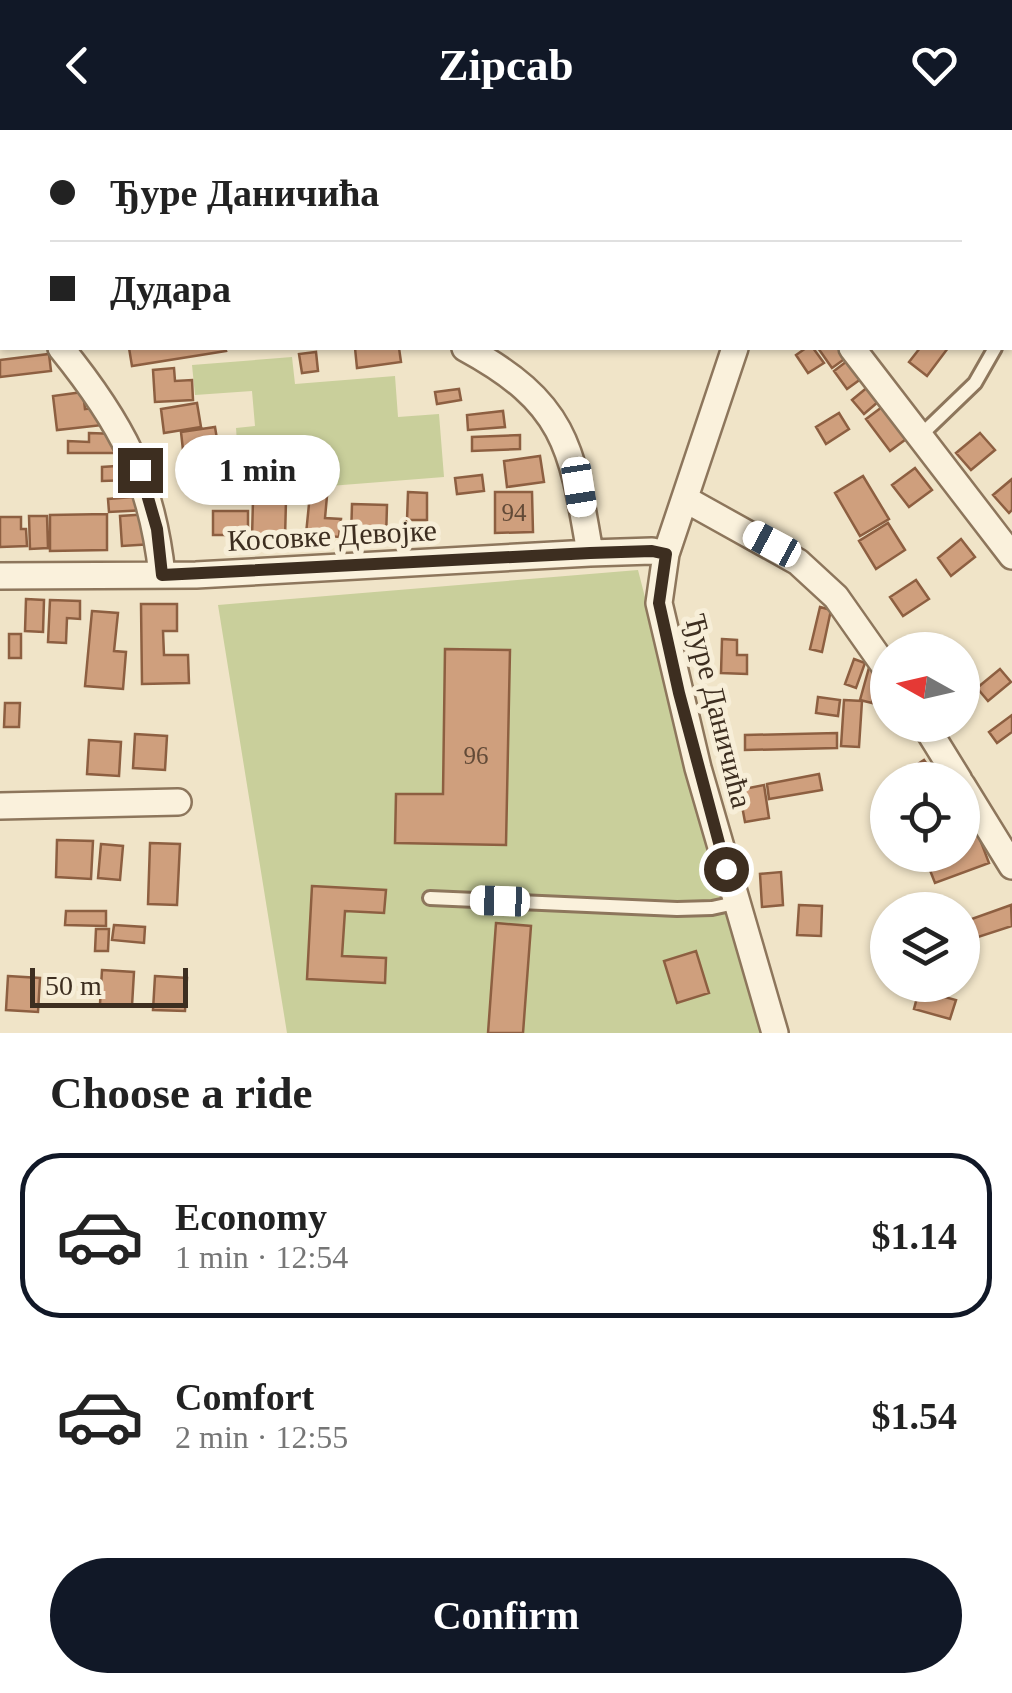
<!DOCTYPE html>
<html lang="en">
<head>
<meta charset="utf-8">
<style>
  :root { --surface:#fff; --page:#f2f2f2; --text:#222; --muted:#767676; --line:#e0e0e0; --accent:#111827 }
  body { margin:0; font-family:"Times New Roman",serif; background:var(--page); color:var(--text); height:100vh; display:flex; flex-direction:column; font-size:38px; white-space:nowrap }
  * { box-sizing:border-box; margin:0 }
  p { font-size:32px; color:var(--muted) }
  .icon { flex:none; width:55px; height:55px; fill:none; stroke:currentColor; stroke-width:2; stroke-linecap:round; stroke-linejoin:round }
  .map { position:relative; height:903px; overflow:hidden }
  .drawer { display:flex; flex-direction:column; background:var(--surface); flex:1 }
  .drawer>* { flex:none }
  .top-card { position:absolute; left:0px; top:0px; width:1012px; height:220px; box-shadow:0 2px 8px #0004; display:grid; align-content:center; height:220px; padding:0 50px; background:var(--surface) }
  .needle { width:65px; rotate:278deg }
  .buttons { position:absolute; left:870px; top:502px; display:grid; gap:20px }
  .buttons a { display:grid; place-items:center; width:110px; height:110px; border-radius:50%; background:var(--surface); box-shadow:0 2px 8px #0004; font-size:50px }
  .scale { position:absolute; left:30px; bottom:25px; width:158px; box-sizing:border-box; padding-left:10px; border:5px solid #3d2e20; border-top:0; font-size:28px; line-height:35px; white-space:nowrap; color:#3d2e20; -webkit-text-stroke:8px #f7eed8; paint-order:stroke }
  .end { position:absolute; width:45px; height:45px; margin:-22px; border:12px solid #3d2e20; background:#fff; box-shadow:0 0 0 5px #fff }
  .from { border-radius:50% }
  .bubble { position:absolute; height:70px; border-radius:35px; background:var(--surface); box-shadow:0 2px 8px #0004; font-size:32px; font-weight:700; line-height:70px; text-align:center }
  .car { position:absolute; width:30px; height:60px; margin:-30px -15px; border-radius:12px; box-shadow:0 0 8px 2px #0007; background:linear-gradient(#fff 24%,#345 0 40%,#fff 0 76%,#345 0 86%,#fff 0) }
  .top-card b { display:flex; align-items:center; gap:35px; height:95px; font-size:38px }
  .top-card b+b { border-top:2px solid var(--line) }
  .top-card i { width:25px; height:25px; background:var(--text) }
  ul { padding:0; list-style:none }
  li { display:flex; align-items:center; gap:30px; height:165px; margin:0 20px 15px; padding:0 30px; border:5px solid transparent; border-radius:40px }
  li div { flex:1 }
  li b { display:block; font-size:38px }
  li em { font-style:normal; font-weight:700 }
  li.current { border-color:var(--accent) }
  li>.icon { width:90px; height:90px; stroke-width:1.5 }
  h2 { padding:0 50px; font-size:45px; line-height:120px }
  .button { display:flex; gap:20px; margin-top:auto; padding:20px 50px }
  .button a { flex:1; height:115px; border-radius:60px; background:var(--accent); color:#fff; font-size:40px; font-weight:700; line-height:115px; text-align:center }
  header { display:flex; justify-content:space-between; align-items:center; height:130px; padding:0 50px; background:var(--accent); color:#fff; font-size:45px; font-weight:700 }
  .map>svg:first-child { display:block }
  .green { fill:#c9cf9b }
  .building { fill:#cf9f7d; stroke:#8d5f41; stroke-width:2.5 }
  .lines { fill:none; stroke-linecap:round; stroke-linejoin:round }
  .service-casing { stroke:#8d765c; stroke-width:18 }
  .minor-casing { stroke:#8d765c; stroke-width:30 }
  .service { stroke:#faf1dc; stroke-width:12 }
  .minor { stroke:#faf1dc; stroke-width:25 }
  .route { stroke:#3d2e20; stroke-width:12 }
  .labels { text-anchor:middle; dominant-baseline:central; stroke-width:10; stroke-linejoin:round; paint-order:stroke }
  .number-label { font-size:25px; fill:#624a37 }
  .street-label { font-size:30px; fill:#3d2e20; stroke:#f7eed8 }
</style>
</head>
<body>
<header><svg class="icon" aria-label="back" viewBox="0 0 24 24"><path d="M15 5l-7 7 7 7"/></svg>Zipcab<svg class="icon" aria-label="heart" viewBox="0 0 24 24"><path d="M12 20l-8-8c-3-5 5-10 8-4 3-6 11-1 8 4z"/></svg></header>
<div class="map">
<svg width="1012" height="903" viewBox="0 0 1012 903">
  <rect width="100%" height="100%" fill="#f0e4c8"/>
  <path class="green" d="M 292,227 L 295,254 L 395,246 L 398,287 L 439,284 L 444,347 L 317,357 L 314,334 L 239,341 L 236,298 L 255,296 L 252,261 L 195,265 L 192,235 Z
    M 638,440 L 719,755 L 764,903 L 287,903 L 218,475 Z"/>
  <path class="building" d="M 129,218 L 225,218 L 226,221 L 132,236 Z
    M 355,218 L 399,218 L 401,232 L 357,238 Z
    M 806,218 L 813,218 L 824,233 L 808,243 L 796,225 Z
    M 818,218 L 845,218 L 850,225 L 832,238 Z
    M 920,218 L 948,218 L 927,246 L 909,232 Z
    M 316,222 L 318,241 L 302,243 L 299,224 Z
    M 49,224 L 51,241 L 0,247 L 0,230 Z
    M 851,228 L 865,246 L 847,259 L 834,241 Z
    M 174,238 L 175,251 L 192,250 L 193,270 L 155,272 L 153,240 Z
    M 875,251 L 886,265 L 864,284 L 852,270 Z
    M 459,259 L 461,270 L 437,274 L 435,262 Z
    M 83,262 L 85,279 L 101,277 L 103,295 L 57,300 L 53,266 Z
    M 890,271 L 913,304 L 890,321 L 866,289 Z
    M 197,273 L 201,297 L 164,303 L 161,279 Z
    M 503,281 L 505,297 L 468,300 L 467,285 Z
    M 839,283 L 849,299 L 826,314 L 816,297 Z
    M 215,297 L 218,315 L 183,320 L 181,302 Z
    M 89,303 L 117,304 L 117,323 L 68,323 L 68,311 L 89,312 Z
    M 980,303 L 995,320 L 971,340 L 956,323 Z
    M 520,305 L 520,319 L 472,321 L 472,307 Z
    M 228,319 L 230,346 L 195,349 L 192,322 Z
    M 540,326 L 544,352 L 507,357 L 504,331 Z
    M 131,335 L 132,350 L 102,351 L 102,337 Z
    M 915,338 L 932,360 L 909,377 L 892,355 Z
    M 305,343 L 306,358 L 252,362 L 251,346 Z
    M 482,345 L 484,361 L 457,364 L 455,348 Z
    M 863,346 L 889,389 L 860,406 L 835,363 Z
    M 1012,349 L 1012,380 L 1009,383 L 993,365 Z
    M 408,362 L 427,363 L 427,390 L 407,390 Z
    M 495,362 L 532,362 L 533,402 L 495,403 Z
    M 310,364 L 327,366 L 325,388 L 341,389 L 339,407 L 306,404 Z
    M 145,366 L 146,380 L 109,382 L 108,369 Z
    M 253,370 L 286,370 L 285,409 L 252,408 Z
    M 352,374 L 387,375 L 386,409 L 351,408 Z
    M 213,381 L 248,381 L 248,405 L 213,405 Z
    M 107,384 L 107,420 L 50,421 L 50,385 Z
    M 150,384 L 153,414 L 122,416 L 120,386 Z
    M 29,386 L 47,386 L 48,418 L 30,419 Z
    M 0,387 L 21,387 L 21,399 L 26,399 L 27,416 L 0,417 Z
    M 888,393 L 905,420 L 876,439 L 859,411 Z
    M 961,409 L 975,427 L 951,446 L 938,428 Z
    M 916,450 L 929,469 L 903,486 L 890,467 Z
    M 26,469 L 44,470 L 43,502 L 25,501 Z
    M 50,470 L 80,471 L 80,489 L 67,488 L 66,513 L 48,512 Z
    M 141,474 L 177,474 L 177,501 L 163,501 L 164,525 L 188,525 L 189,553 L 142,554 Z
    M 820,477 L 831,480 L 822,522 L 810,519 Z
    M 92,481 L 118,483 L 114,521 L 126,522 L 123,559 L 85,556 Z
    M 9,504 L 21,504 L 21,528 L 9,528 Z
    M 722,509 L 737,510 L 737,525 L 747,525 L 747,544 L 721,543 Z
    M 445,519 L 510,520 L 506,715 L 395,713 L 396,664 L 443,664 Z
    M 854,529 L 865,533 L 856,558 L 845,554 Z
    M 870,534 L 882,538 L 872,573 L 860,570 Z
    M 1000,539 L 1011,552 L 988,571 L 977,558 Z
    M 818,567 L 840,570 L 838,586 L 816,583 Z
    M 844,570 L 862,571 L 859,617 L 841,616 Z
    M 5,573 L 20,573 L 19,597 L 4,597 Z
    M 1012,585 L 1012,602 L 997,613 L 989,602 Z
    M 837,603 L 837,618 L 745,620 L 745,605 Z
    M 135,604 L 167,606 L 165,640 L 133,638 Z
    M 89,610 L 121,612 L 119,646 L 87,644 Z
    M 924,630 L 938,650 L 909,650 L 904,643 Z
    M 819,644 L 822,660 L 769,669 L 767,654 Z
    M 764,655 L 769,688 L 745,692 L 739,660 Z
    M 978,704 L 989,733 L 935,753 L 924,725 L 962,725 L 962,710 Z
    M 57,710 L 93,711 L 91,749 L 56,747 Z
    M 150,713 L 180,714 L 177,775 L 148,774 Z
    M 101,714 L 123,716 L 120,750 L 98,748 Z
    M 781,742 L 783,775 L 762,777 L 760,744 Z
    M 312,756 L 386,760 L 384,783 L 345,781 L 342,826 L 386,828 L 385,853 L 307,849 Z
    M 799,775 L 822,776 L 821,806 L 797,805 Z
    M 1011,775 L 1012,796 L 972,809 L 966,791 Z
    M 66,781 L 106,781 L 106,796 L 65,795 Z
    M 496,793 L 531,796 L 523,903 L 488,903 Z
    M 114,795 L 145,797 L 144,813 L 112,810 Z
    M 96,799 L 109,799 L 108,821 L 95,821 Z
    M 696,821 L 709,863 L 677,873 L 664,831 Z
    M 102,840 L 134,842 L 132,876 L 100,874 Z
    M 8,846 L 40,848 L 38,882 L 6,880 Z
    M 155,846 L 187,848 L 185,881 L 153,880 Z
    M 919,860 L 956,870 L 950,889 L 914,879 Z"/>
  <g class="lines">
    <defs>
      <path id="service" d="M 1010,146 L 1012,142
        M 921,305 L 975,253 L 995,218
        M 430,768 L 677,779 L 712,778 L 735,773"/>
      <path id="minor" d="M 667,0 L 668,2
        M 825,2 L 825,0
        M 0,50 L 2,50
        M 0,155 L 2,157
        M 61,218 C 121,292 152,349 162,445
        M 465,218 C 566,273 572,316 590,423
        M 735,218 L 666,424 L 659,473 L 698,638 L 775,903
        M 852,218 L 1012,426
        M 685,369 L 798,432 L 836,467 L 888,541
        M 0,446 L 196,445 L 590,423 L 652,421 L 666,424
        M 925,595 L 959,650
        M 962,655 L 1012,736
        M 0,676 L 178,672"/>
    </defs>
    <use href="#service" class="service-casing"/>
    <use href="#minor" class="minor-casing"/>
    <use href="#service" class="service"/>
    <use href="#minor" class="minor"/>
  </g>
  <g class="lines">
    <path class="route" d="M 140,340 L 157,399 L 162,445 L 590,423 L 652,421 L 666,424 L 659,473 L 679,563 L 726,739"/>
  </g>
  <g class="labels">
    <g class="number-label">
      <text x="514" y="382">94</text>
      <text x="476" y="625">96</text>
    </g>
    <g class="street-label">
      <text transform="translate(332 405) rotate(-3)">Косовке Девојке</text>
      <text transform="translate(719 581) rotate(76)">Ђуре Даничића</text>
    </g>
  </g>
</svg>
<div class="buttons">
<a><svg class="needle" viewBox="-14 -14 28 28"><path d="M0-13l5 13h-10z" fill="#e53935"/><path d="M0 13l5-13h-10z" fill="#767676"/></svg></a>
<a><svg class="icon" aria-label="locate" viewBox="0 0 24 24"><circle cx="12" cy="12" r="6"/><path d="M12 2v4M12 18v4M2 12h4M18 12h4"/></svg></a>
<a><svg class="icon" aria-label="layers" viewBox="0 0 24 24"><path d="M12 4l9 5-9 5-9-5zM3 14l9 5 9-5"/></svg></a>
</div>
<div class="scale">50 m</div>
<i class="end from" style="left:726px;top:739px"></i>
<i class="end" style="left:140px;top:340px"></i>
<div class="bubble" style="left:175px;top:305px;width:165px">1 min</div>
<i class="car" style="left:579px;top:357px;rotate:171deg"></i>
<i class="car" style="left:772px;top:414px;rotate:298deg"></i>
<i class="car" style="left:500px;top:771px;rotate:272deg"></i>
<div class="top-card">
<b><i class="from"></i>Ђуре Даничића</b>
<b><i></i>Дудара</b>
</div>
</div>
<section class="drawer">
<h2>Choose a ride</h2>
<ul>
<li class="current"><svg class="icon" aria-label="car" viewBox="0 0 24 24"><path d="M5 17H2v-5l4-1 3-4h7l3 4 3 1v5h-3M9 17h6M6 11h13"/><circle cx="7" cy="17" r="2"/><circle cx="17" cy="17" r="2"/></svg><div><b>Economy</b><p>1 min · 12:54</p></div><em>$1.14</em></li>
<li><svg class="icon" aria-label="car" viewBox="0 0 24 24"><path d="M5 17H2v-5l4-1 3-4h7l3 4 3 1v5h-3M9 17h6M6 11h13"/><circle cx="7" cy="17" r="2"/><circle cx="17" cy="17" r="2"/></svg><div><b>Comfort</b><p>2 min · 12:55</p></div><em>$1.54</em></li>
</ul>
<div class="button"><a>Confirm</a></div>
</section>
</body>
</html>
